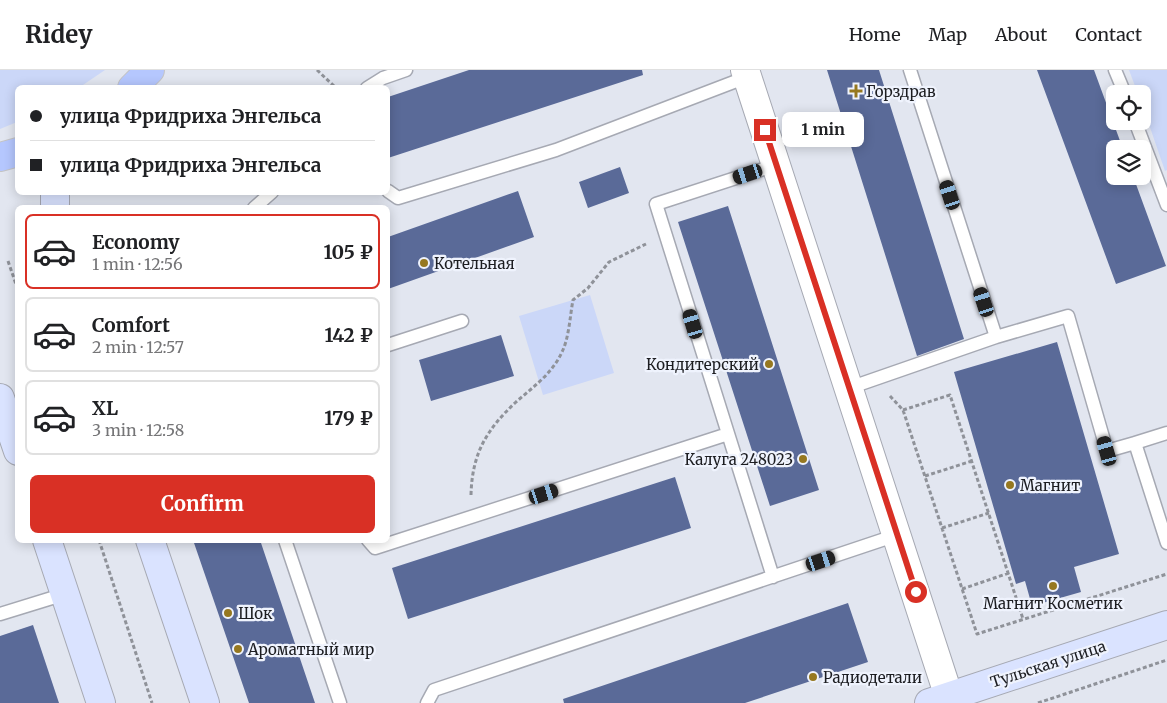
<!DOCTYPE html>
<html lang="en">
<head>
<meta charset="utf-8">
<style>
  :root { --surface:#fff; --page:#f2f2f2; --text:#202124; --muted:#757577; --line:#e0e0e0; --accent:#d93025 }
  body { margin:0; font-family:Merriweather,serif; background:var(--page); color:var(--text); height:100vh; display:flex; flex-direction:column; font-size:19px; white-space:nowrap }
  * { box-sizing:border-box; margin:0 }
  p { font-size:16px; color:var(--muted) }
  .icon { flex:none; width:28px; height:28px; fill:none; stroke:currentColor; stroke-width:2; stroke-linecap:round; stroke-linejoin:round }
  .map { position:relative; flex:1; overflow:hidden }
  .details { position:absolute; left:15px; top:135px; width:375px; height:338px; display:flex; flex-direction:column; background:var(--surface); border-radius:8px; box-shadow:0 2px 12px #0003 }
  .details>* { flex:none }
  .guide { position:absolute; left:15px; top:15px; width:375px; height:110px; border-radius:8px; box-shadow:0 2px 12px #0003; display:grid; align-content:center; height:110px; padding:0 15px; background:var(--surface) }
  .fabs { position:absolute; left:1106px; top:15px; display:grid; gap:10px }
  .fabs a { display:grid; place-items:center; width:45px; height:45px; border-radius:8px; background:var(--surface); box-shadow:0 2px 12px #0003; font-size:25px }
  .end { position:absolute; width:22px; height:22px; margin:-11px; border:6px solid #d93025; background:#fff; box-shadow:0 0 0 2px #fff }
  .from { border-radius:50% }
  .bubble { position:absolute; height:35px; border-radius:8px; background:var(--surface); box-shadow:0 2px 12px #0003; font-size:16px; font-weight:700; line-height:35px; text-align:center }
  .car { position:absolute; width:15px; height:30px; margin:-15px -8px; border-radius:6px; box-shadow:0 0 4px 1px #0007; background:linear-gradient(#222 24%,#8ab4d8 0 40%,#222 0 76%,#8ab4d8 0 86%,#222 0) }
  .guide b { display:flex; align-items:center; gap:18px; height:48px; font-size:19px }
  .guide b+b { border-top:1px solid var(--line) }
  .guide i { width:12px; height:12px; background:var(--text) }
  ul { padding:9px 0 0; list-style:none }
  li { display:flex; align-items:center; gap:15px; height:75px; margin:0 10px 8px; padding:0 5px; border:2px solid var(--line); border-radius:8px }
  li div { flex:1 }
  li b { display:block; font-size:19px }
  li em { font-style:normal; font-weight:700 }
  li.on { border-color:var(--accent) }
  li>.icon { width:45px; height:45px; stroke-width:1.5 }
  .button { display:flex; gap:10px; margin-top:auto; padding:10px 15px }
  .button a { flex:1; height:58px; border-radius:8px; background:var(--accent); color:#fff; font-size:20px; font-weight:700; line-height:58px; text-align:center }
  header { display:flex; align-items:center; gap:30px; box-sizing:border-box; height:70px; padding:0 25px; background:var(--surface); border-bottom:1px solid var(--line) }
  header strong { font-size:24px }
  nav { display:flex; gap:28px; margin-inline-start:auto; font-size:18px }
  .map>svg:first-child { display:block }
  .green { fill:#cbd7f8 }
  .building { fill:#5a6a98 }
  .lines { fill:none; stroke-linecap:round; stroke-linejoin:round }
  .service-casing { stroke:#a6a9b3; stroke-width:15 }
  .tertiary-casing { stroke:#a6a9b3; stroke-width:30 }
  .secondary-casing { stroke:#a6a9b3; stroke-width:30 }
  .primary-casing { stroke:#c4c4c5; stroke-width:30 }
  .path { stroke:#8f9299; stroke-width:3; stroke-dasharray:4 2.5; stroke-linecap:butt }
  .service { stroke:#fff; stroke-width:12 }
  .tertiary { stroke:#fff; stroke-width:28 }
  .secondary { stroke:#dae3ff; stroke-width:28 }
  .primary { stroke:#b5c7fe; stroke-width:28 }
  .route { stroke:#d93025; stroke-width:6 }
  .poi-dot { fill:#967820; stroke:#eff3fd; stroke-width:2 }
  .labels { text-anchor:middle; dominant-baseline:central; stroke-width:4.5; stroke-linejoin:round; paint-order:stroke }
  .poi-label { font-size:15px; fill:#1c1d21; stroke:#eff3fd; text-anchor:start }
  .street-label { font-size:15px; fill:#1c1d21; stroke:#eff3fd }
</style>
</head>
<body>
<header>
<strong>Ridey</strong>
<nav><a>Home</a><a>Map</a><a>About</a><a>Contact</a></nav>
</header>
<div class="map">
<svg width="1167" height="633" viewBox="0 0 1167 633">
  <rect width="100%" height="100%" fill="#e2e6f0"/>
  <path class="green" d="M 0,0 L 105,0 L 80,17 L 18,18 L 17,52 L 0,59 Z
    M 1129,0 L 1167,0 L 1167,100 L 1165,101 L 1143,37 L 1142,24 L 1138,24 Z
    M 590,225 L 614,303 L 543,325 L 519,246 Z"/>
  <path class="building" d="M 469,0 L 642,0 L 643,5 L 388,88 L 388,27 Z
    M 827,0 L 879,0 L 964,269 L 917,286 Z
    M 1037,0 L 1094,0 L 1123,79 L 1115,79 L 1115,106 L 1133,106 L 1166,196 L 1116,214 Z
    M 620,97 L 629,123 L 588,138 L 579,112 Z
    M 518,121 L 534,167 L 388,219 L 388,167 Z
    M 728,136 L 819,420 L 770,436 L 678,152 Z
    M 501,265 L 514,306 L 431,331 L 419,290 Z
    M 1057,272 L 1119,484 L 1074,497 L 1081,522 L 1032,536 L 1025,511 L 1016,514 L 954,302 Z
    M 675,407 L 691,458 L 408,549 L 392,498 Z
    M 193,470 L 260,470 L 315,633 L 249,633 Z
    M 848,533 L 868,592 L 745,633 L 564,633 L 563,629 Z
    M 33,555 L 59,633 L 0,633 L 0,566 Z"/>
  <g class="lines">
    <defs>
      <path id="service" d="M 1115,0 L 1125,24
        M 367,18 L 383,8 L 406,0
        M 1135,51 L 1167,135
        M 388,121 L 398,128 L 556,80 L 747,7
        M 254,138 L 272,122
        M 996,267 L 1068,246 L 1107,381 L 1135,373
        M 388,275 L 462,251
        M 849,318 L 996,267 L 910,0
        M 1167,363 L 1135,373 L 1167,473
        M 285,470 L 340,633
        M 368,470 L 375,478 L 728,364
        M 773,507 L 656,134 L 776,95
        M 0,544 L 65,524
        M 427,633 L 434,620 L 897,465"/>
      <path id="tertiary" d="M 745,0 L 951,633"/>
      <path id="secondary" d="M 55,138 L 55,122
        M 0,328 L 18,381
        M 47,470 L 101,633
        M 150,470 L 205,633
        M 929,633 L 1167,555"/>
      <path id="primary" d="M 132,18 L 150,0
        M 0,87 L 18,82"/>
    </defs>
    <use href="#service" class="service-casing"/>
    <use href="#tertiary" class="tertiary-casing"/>
    <use href="#secondary" class="secondary-casing"/>
    <use href="#primary" class="primary-casing"/>
    <path class="path" d="M 317,0 L 336,18
      M 8,191 L 18,220
      M 890,326 L 903,340 L 977,564 L 1167,504
      M 903,340 L 950,325 L 1023,549
      M 925,406 L 972,391
      M 471,425 C 472,384 486,360 516,332 C 533,317 552,304 562,282 C 569,268 570,246 573,230 L 588,218 L 609,192 L 646,174
      M 942,458 L 989,443
      M 99,470 L 152,633
      M 962,519 L 1009,503
      M 1038,633 L 1167,590"/>
    <use href="#service" class="service"/>
    <use href="#tertiary" class="tertiary"/>
    <use href="#secondary" class="secondary"/>
    <use href="#primary" class="primary"/>
  </g>
  <g class="lines">
    <path class="route" d="M 765,60 L 916,522"/>
  </g>
  <g class="poi-dot">
    <path d="M853.5 13.5h5v5h5v5h-5v5h-5v-5h-5v-5h5z"/>
    <circle cx="424" cy="193" r="5"/>
    <circle cx="769" cy="294" r="5"/>
    <circle cx="803" cy="389" r="5"/>
    <circle cx="1010" cy="415" r="5"/>
    <circle cx="1053" cy="516" r="5"/>
    <circle cx="228" cy="543" r="5"/>
    <circle cx="238" cy="579" r="5"/>
    <circle cx="813" cy="607" r="5"/>
  </g>
  <g class="labels">
    <g class="poi-label">
      <text x="866" y="21">Горздрав</text>
      <text x="434" y="193">Котельная</text>
      <text x="759" y="294" text-anchor="end">Кондитерский</text>
      <text x="793" y="389" text-anchor="end">Калуга 248023</text>
      <text x="1020" y="415">Магнит</text>
      <text x="1053" y="533" text-anchor="middle">Магнит Косметик</text>
      <text x="238" y="543">Шок</text>
      <text x="248" y="579">Ароматный мир</text>
      <text x="823" y="607">Радиодетали</text>
    </g>
    <g class="street-label">
      <text transform="translate(1048 594) rotate(-18)">Тульская улица</text>
    </g>
  </g>
</svg>
<div class="fabs">
<a><svg class="icon" aria-label="locate" viewBox="0 0 24 24"><circle cx="12" cy="12" r="6"/><path d="M12 2v4M12 18v4M2 12h4M18 12h4"/></svg></a>
<a><svg class="icon" aria-label="layers" viewBox="0 0 24 24"><path d="M12 4l9 5-9 5-9-5zM3 14l9 5 9-5"/></svg></a>
</div>
<i class="end from" style="left:916px;top:522px"></i>
<i class="end" style="left:765px;top:60px"></i>
<div class="bubble" style="left:782px;top:42px;width:82px">1 min</div>
<i class="car" style="left:748px;top:104px;rotate:252deg"></i>
<i class="car" style="left:950px;top:125px;rotate:342deg"></i>
<i class="car" style="left:984px;top:232px;rotate:342deg"></i>
<i class="car" style="left:693px;top:254px;rotate:343deg"></i>
<i class="car" style="left:1107px;top:381px;rotate:344deg"></i>
<i class="car" style="left:544px;top:424px;rotate:72deg"></i>
<i class="car" style="left:821px;top:491px;rotate:72deg"></i>
<div class="guide">
<b><i class="from"></i>улица Фридриха Энгельса</b>
<b><i></i>улица Фридриха Энгельса</b>
</div>
<section class="details">
<ul>
<li class="on"><svg class="icon" aria-label="car" viewBox="0 0 24 24"><path d="M5 17H2v-5l4-1 3-4h7l3 4 3 1v5h-3M9 17h6M6 11h13"/><circle cx="7" cy="17" r="2"/><circle cx="17" cy="17" r="2"/></svg><div><b>Economy</b><p>1 min · 12:56</p></div><em>105 ₽</em></li>
<li><svg class="icon" aria-label="car" viewBox="0 0 24 24"><path d="M5 17H2v-5l4-1 3-4h7l3 4 3 1v5h-3M9 17h6M6 11h13"/><circle cx="7" cy="17" r="2"/><circle cx="17" cy="17" r="2"/></svg><div><b>Comfort</b><p>2 min · 12:57</p></div><em>142 ₽</em></li>
<li><svg class="icon" aria-label="car" viewBox="0 0 24 24"><path d="M5 17H2v-5l4-1 3-4h7l3 4 3 1v5h-3M9 17h6M6 11h13"/><circle cx="7" cy="17" r="2"/><circle cx="17" cy="17" r="2"/></svg><div><b>XL</b><p>3 min · 12:58</p></div><em>179 ₽</em></li>
</ul>
<div class="button"><a>Confirm</a></div>
</section>
</div>
</body>
</html>
